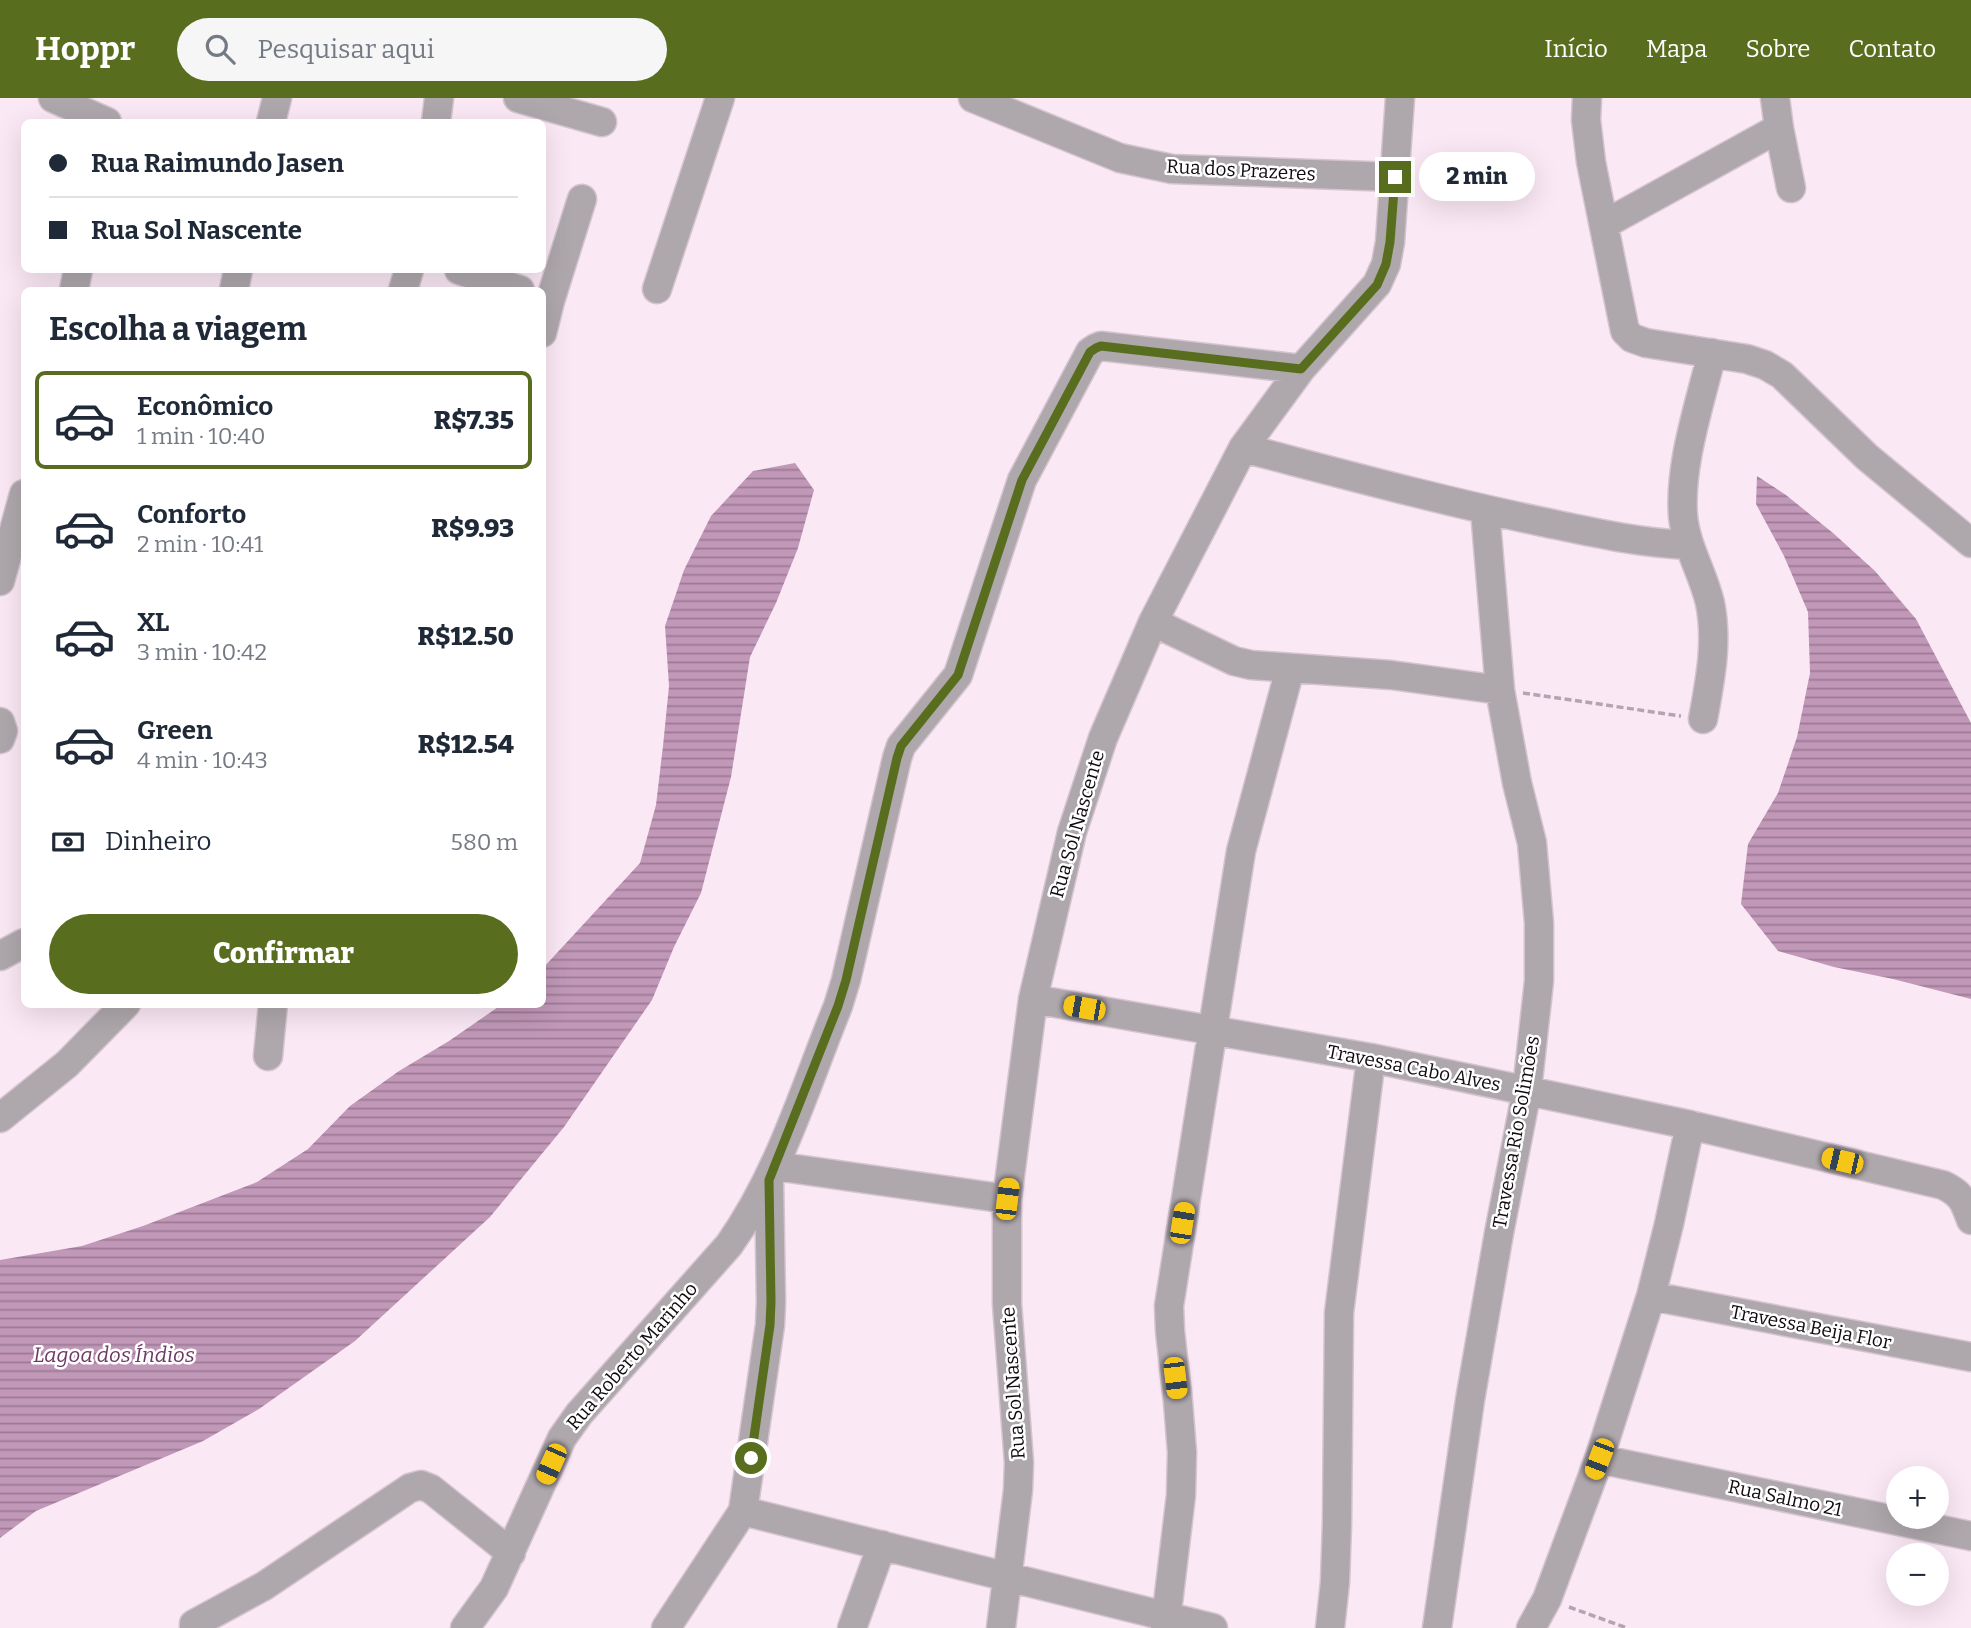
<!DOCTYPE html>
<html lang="pt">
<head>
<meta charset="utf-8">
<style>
  :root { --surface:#fff; --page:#f6f6f7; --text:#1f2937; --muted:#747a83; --line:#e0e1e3; --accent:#586e1e }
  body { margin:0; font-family:Bitter,serif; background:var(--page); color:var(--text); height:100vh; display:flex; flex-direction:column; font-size:26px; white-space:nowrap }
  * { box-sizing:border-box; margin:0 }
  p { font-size:23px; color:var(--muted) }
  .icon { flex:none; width:38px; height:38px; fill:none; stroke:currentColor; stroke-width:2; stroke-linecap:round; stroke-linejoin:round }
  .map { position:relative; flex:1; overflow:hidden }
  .panel { position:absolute; left:21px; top:189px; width:525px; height:721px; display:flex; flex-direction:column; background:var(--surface); border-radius:10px; box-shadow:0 7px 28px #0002 }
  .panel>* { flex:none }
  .top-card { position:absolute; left:21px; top:21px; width:525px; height:154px; border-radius:10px; box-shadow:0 7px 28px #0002; display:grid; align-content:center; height:154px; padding:0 28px; background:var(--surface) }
  .fabs { position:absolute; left:1886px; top:1368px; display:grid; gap:14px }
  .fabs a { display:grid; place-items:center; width:63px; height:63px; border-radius:50%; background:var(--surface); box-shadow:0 7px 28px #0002; font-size:35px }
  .end { position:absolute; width:32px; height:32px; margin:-16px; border:9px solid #586e1e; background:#fff; box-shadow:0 0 0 4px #fff }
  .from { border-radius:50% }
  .bubble { position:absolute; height:49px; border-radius:24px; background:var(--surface); box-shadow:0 7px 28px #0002; font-size:23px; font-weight:800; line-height:49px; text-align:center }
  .car { position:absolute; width:21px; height:42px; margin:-21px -10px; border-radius:9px; box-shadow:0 0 5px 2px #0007; background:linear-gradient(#f5c518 24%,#345 0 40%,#f5c518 0 76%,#345 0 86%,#f5c518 0) }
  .top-card b { display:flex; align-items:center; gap:24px; height:66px; font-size:26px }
  .top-card b+b { border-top:2px solid var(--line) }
  .top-card i { width:18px; height:18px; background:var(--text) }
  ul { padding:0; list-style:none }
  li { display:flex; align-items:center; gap:21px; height:98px; margin:0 14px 10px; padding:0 14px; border:4px solid transparent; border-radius:10px }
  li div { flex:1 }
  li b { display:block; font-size:26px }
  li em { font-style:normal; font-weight:800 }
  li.selected { border-color:var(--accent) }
  li>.icon { width:63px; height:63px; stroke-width:1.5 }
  h2 { padding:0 28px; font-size:32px; line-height:84px }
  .pay { display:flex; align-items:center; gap:18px; height:77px; padding:0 28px; font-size:26px }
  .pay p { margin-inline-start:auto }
  .button { display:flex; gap:14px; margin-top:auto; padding:14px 28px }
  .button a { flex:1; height:80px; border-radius:42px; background:var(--accent); color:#fff; font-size:28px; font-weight:800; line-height:80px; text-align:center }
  header { display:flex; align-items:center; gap:42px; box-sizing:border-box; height:98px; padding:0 35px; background:var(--accent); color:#fff }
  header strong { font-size:33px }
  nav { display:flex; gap:38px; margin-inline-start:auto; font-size:24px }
  .search { width:490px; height:63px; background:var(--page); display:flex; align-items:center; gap:18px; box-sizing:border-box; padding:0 24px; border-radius:38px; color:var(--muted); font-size:26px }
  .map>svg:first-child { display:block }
  .water { fill:url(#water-rules) }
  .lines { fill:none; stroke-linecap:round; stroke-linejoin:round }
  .minor-casing { stroke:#d5c4d0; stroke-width:31 }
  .path { stroke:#b3a5b0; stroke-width:3.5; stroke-dasharray:7 3.5; stroke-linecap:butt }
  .minor { stroke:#aea7ac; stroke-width:28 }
  .route { stroke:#586e1e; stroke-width:9 }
  .labels { text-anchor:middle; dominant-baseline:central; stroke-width:5; stroke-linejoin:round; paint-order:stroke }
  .street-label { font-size:19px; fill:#100a0f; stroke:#fff }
  .water-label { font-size:21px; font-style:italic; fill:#6d3964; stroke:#fff }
</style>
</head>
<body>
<header>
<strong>Hoppr</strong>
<div class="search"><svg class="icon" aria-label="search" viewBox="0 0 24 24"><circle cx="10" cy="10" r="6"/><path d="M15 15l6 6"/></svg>Pesquisar aqui</div>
<nav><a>Início</a><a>Mapa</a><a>Sobre</a><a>Contato</a></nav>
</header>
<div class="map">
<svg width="1971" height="1530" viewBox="0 0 1971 1530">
  <defs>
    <pattern id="water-rules" width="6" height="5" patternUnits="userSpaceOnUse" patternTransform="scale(1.75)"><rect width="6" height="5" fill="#c198b8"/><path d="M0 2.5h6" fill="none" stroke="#9b7a94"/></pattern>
  </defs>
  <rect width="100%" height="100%" fill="#fae8f5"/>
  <path class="water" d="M 795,365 L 814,392 L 798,450 L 776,505 L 750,559 L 731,679 L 701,795 L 674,849 L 652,902 L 564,1029 L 490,1119 L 355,1243 L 259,1311 L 203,1343 L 36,1413 L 0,1440 L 0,1162 L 82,1148 L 143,1128 L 257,1084 L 308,1051 L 350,1008 L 399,973 L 449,943 L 501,907 L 542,906 L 543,870 L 640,765 L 656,707 L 663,648 L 669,588 L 665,528 L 684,472 L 711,418 L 753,373 Z
    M 1757,378 L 1786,397 L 1833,435 L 1875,473 L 1916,521 L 1971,625 L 1971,901 L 1893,881 L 1834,869 L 1778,853 L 1741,806 L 1748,746 L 1778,695 L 1797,639 L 1810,575 L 1808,514 L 1784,458 L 1756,406 Z"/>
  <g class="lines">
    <defs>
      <path id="minor" d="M 53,0 L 107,24
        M 518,0 L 602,24
        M 973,0 L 1120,60 L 1172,71 L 1395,79
        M 1587,0 L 1586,22 L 1591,64 L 1625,233 L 1632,240 L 1646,245 L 1747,261 L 1765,267 L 1782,277 L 1867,359 L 1971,445
        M 1775,0 L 1779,30 L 1791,90
        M 271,24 L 277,0
        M 436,24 L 439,0
        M 1605,126 L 1779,30
        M 459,172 L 520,192
        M 657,191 L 720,0
        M 74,192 L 78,172
        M 234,192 L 238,172
        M 403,192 L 409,172
        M 542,235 L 550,203 L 582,101
        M 1243,350 C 1343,376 1442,403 1543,424 C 1591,434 1639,445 1689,447
        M 0,483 L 24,396
        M 1153,524 L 1234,563 L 1251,567 L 1391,577 L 1500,592
        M 1703,621 C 1710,583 1718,544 1710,505 C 1703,475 1686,449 1683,418 C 1679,366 1700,306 1712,255
        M 0,624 L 3,633 L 0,641
        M 0,858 L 24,845
        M 1033,901 L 1371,960 L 1690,1027 L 1943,1087 C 1962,1096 1964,1103 1971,1122
        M 268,958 L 273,906
        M 0,1020 L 67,966 L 126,906
        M 775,1068 L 1007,1101
        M 1651,1198 L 1971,1259
        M 1599,1361 L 1971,1438
        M 743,1413 L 1213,1530
        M 194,1530 L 194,1526 L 264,1488 L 410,1390 L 421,1387 L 431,1391 L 511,1455
        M 465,1530 L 494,1490 L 562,1340 L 579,1316 L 729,1147 C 780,1075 805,989 838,908 L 846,882 L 897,660 L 901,648 L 958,577 L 1022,382 L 1090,254 L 1096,250 L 1101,248 L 1301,271
        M 666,1530 L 743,1413 L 770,1227 L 771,1204 L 769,1082
        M 852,1530 L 882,1447
        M 1001,1530 L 1018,1392 L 1019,1365 L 1007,1206 L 1007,1101 L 1033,901 L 1072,734 L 1103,640 L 1153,524 L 1243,350 L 1301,271 L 1377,186 L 1386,166 L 1390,144 L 1400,0
        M 1165,1530 L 1181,1397 L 1182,1354 L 1178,1304 L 1170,1233 L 1169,1208 L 1241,753 L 1290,571
        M 1330,1530 L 1335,1484 L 1337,1425 L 1339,1215 L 1371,960
        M 1437,1530 L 1470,1302 L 1499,1135 L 1527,992 L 1539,883 L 1539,825 L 1532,745 L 1517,685 L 1500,592 L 1485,412
        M 1531,1530 L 1547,1501 L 1599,1361 L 1651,1198 L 1669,1126 L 1690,1027"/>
    </defs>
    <use href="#minor" class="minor-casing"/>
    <path class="path" d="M 1523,595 L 1681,618
      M 1569,1509 L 1627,1530"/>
    <use href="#minor" class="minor"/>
  </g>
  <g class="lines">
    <path class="route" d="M 751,1360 L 770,1227 L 771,1204 L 769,1082 L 838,908 L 846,882 L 897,660 L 901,648 L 958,577 L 1022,382 L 1090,254 L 1096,250 L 1101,248 L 1301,271 L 1377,187 L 1386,166 L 1390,144 L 1395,79"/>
  </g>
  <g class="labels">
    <g class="street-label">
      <text transform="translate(1241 72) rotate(3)">Rua dos Prazeres</text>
      <text transform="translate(1077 726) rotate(-74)">Rua Sol Nascente</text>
      <text transform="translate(1414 970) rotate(11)">Travessa Cabo Alves</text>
      <text transform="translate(1516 1034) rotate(-80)">Travessa Rio Solimões</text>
      <text transform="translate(1811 1229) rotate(11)">Travessa Beija Flor</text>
      <text transform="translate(632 1258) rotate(-49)">Rua Roberto Marinho</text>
      <text transform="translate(1013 1285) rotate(-94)">Rua Sol Nascente</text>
      <text transform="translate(1785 1400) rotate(12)">Rua Salmo 21</text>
    </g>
    <g class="water-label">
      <text x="114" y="1257">Lagoa dos Índios</text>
    </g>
  </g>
</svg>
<div class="fabs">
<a>+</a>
<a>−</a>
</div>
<i class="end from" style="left:751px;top:1360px"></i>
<i class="end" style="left:1395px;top:79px"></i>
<div class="bubble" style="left:1419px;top:54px;width:116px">2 min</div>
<i class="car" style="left:1084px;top:910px;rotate:280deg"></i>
<i class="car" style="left:1842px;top:1063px;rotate:283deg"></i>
<i class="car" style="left:1007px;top:1101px;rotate:7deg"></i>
<i class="car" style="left:1182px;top:1125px;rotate:9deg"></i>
<i class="car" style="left:1175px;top:1280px;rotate:173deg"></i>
<i class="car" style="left:1599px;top:1361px;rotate:201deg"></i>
<i class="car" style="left:551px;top:1366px;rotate:204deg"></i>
<div class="top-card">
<b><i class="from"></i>Rua Raimundo Jasen</b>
<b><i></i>Rua Sol Nascente</b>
</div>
<section class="panel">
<h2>Escolha a viagem</h2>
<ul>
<li class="selected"><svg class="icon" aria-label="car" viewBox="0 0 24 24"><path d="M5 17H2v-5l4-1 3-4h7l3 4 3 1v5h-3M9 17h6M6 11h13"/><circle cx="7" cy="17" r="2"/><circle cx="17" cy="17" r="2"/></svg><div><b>Econômico</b><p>1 min · 10:40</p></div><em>R$7.35</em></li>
<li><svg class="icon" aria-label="car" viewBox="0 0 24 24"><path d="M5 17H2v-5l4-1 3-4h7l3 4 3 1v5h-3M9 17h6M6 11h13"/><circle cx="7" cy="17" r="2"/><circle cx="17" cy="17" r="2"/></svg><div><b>Conforto</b><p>2 min · 10:41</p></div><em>R$9.93</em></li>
<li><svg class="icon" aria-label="car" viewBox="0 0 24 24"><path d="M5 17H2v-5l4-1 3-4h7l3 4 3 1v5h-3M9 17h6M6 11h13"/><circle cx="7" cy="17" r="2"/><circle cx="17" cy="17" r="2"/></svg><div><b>XL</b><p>3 min · 10:42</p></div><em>R$12.50</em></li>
<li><svg class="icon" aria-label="car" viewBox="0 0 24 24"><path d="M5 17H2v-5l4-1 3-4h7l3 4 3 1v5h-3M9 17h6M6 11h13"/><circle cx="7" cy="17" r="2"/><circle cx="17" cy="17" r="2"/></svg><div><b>Green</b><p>4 min · 10:43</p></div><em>R$12.54</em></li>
</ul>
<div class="pay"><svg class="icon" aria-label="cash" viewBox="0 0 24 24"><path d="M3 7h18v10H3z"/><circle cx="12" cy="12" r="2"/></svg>Dinheiro<p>580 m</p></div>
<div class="button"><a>Confirmar</a></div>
</section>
</div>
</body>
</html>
